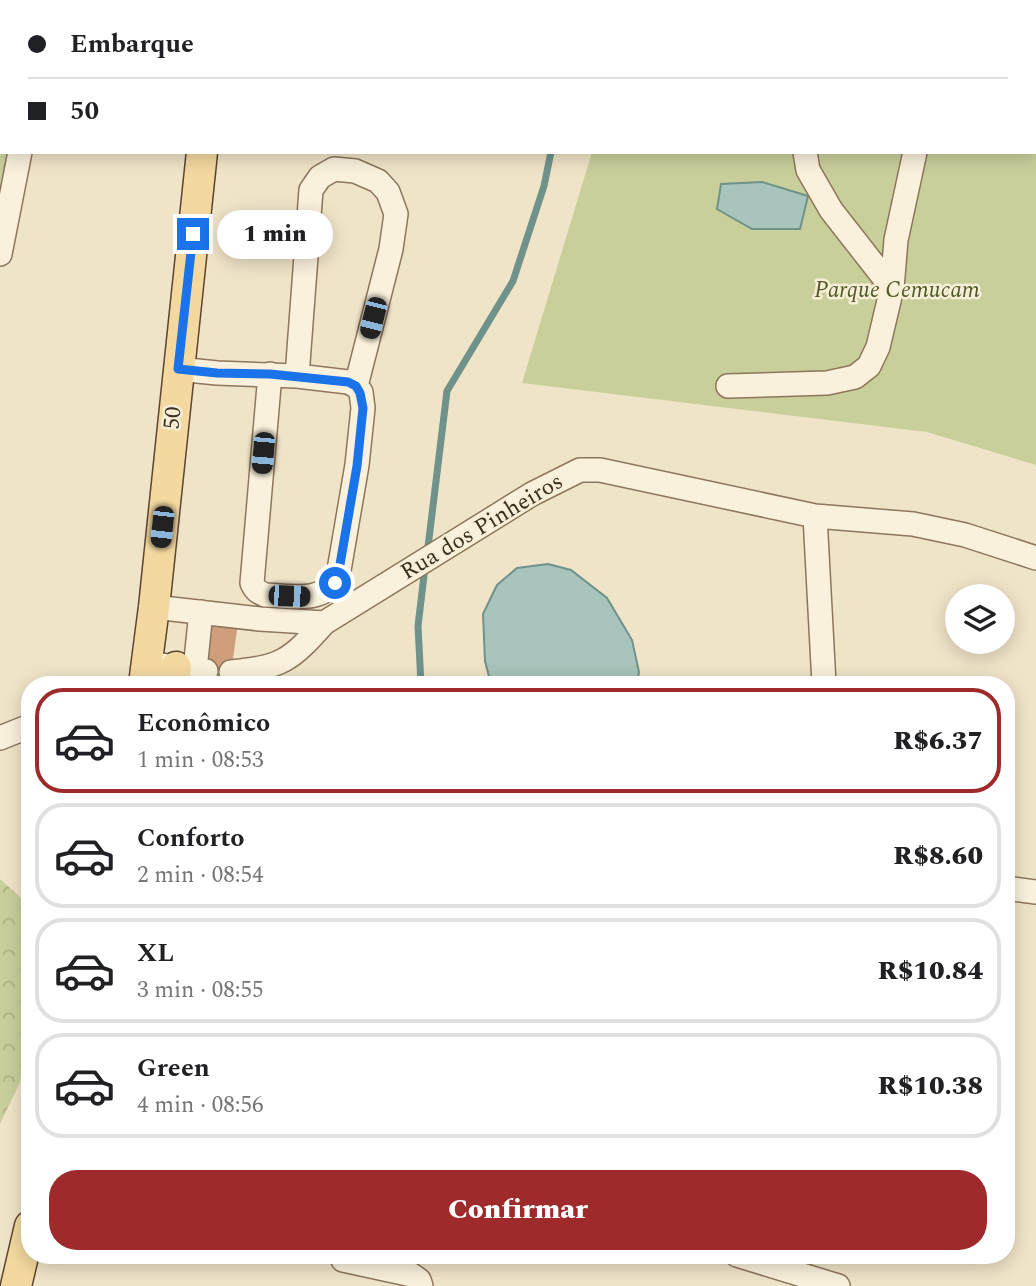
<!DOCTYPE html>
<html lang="pt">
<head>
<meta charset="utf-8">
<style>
  :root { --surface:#fff; --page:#f2f2f2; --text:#202124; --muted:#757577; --line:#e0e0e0; --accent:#9e2a2b }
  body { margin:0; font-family:Spectral,serif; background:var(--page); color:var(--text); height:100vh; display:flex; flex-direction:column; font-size:26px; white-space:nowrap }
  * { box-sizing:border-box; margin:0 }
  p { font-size:23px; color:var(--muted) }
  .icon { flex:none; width:38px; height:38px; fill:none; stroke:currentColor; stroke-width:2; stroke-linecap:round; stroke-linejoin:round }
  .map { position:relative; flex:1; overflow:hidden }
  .panel { position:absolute; left:21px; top:676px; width:994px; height:588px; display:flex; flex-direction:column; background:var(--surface); border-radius:28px; box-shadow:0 4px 18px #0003 }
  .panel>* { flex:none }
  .hud { position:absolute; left:0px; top:0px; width:1036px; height:154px; box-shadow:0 4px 18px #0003; display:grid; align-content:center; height:154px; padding:0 28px; background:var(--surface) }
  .tools { position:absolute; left:945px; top:584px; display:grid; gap:14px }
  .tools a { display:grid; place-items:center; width:70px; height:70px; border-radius:50%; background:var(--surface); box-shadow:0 4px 18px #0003; font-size:35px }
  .end { position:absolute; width:32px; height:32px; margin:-16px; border:9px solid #1a73e8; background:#fff; box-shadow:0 0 0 4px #fff }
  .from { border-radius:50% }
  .bubble { position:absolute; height:49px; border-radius:24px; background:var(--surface); box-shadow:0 4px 18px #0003; font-size:23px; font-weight:800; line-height:49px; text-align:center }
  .car { position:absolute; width:21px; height:42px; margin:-21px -10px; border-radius:9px; box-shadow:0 0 5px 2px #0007; background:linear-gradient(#222 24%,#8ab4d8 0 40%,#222 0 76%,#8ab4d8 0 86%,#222 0) }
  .hud b { display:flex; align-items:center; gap:24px; height:66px; font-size:26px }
  .hud b+b { border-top:2px solid var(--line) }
  .hud i { width:18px; height:18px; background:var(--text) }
  ul { padding:12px 0 0; list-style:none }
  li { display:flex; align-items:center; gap:21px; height:105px; margin:0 14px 10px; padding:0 14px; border:4px solid var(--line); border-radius:28px }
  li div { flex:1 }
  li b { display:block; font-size:26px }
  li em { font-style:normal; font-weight:800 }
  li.current { border-color:var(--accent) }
  li>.icon { width:63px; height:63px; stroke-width:1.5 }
  .button { display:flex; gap:14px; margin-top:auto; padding:14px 28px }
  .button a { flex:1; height:80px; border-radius:28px; background:var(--accent); color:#fff; font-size:28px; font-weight:800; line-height:80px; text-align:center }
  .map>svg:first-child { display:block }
  .forest { fill:url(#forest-crowns) }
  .park { fill:#c9cf9b }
  .water { fill:#a9c4bc; stroke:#6f938a; stroke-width:2 }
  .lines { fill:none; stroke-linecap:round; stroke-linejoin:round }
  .stream { stroke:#6f938a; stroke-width:7 }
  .building { fill:#cf9f7d }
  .minor-casing { stroke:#8d765c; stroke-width:26 }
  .major-casing { stroke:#5b4430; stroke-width:33 }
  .minor { stroke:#faf1dc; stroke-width:23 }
  .major { stroke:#f3d9a0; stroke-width:30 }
  .route { stroke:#1a73e8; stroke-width:9 }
  .labels { text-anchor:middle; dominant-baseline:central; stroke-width:5; stroke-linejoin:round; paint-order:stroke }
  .park-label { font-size:23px; font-style:italic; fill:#4d5a26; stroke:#f7eed8 }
  .street-label { font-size:23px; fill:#3d2e20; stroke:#f7eed8 }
</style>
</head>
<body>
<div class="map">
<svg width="1036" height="1286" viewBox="0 0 1036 1286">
  <defs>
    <pattern id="forest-crowns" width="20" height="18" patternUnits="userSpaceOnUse" patternTransform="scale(1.75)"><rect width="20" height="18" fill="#c9cf9b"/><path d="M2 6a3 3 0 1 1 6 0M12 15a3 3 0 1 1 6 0" fill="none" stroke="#aeb285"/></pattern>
  </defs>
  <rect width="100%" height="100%" fill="#f0e4c8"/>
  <path class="forest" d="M 0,0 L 63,0 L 63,2 L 2,2 L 2,152 L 27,152 L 0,236 Z
    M 0,879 L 30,906 L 30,1016 L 20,1082 L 0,1124 Z"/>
  <path class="park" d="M 609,0 L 1036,0 L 1036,465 L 927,432 L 522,383 L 592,152 L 1034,152 L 1034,2 L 609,2 Z"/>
  <path class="water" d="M 762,182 L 808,196 L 800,229 L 752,229 L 717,209 L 721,184 Z
    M 548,564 L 571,570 L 607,598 L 632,640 L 639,672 L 637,684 L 491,684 L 485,661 L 483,614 L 497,585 L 517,568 Z"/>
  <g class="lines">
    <path class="stream" d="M 574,2 L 575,0
      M 427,555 L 447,391 L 513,281 L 544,186 L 551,152
      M 421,684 L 418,626 L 425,567"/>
  </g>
  <path class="building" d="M 211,621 L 238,623 L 230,680 L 205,676 Z"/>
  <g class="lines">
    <defs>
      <path id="minor" d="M 47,2 L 47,0
        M 481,2 L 482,0
        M 820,2 L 820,0
        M 968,2 L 969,0
        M 805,152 L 808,170 L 831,210 L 892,288
        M 0,254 L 20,152
        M 178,369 L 217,373 L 297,376 L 348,382 L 356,386 L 361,392 L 363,408 L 357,465 L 338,576 C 326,604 290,596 265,595 C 258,592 255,590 252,583 L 270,374
        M 297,376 L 311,190 L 320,177 L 334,169 L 355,171 L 378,181 L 388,192 L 396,214 L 391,249 L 356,386
        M 728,386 L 827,383 L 855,377 L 869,366 L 878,347 L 892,288 L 896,240 L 915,152
        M 815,516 L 824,684
        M 154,607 L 260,619 L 324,623
        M 160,665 L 206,671
        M 195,669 L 201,612
        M 231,672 C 282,667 290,661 324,623 L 532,494 L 580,470 L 600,470 L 815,516 L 913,524 L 965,535 L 1036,558
        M 0,738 L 30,726
        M 1006,888 L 1036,892
        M 737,1255 L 838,1286
        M 343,1260 L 412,1275 L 419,1280 L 421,1286"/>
      <path id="major" d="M 218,2 L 218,0
        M 144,684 L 154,607 L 202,152
        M 174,684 L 176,667
        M 16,1286 L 30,1226"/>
    </defs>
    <use href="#minor" class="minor-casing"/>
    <use href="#major" class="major-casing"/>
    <use href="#minor" class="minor"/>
    <use href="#major" class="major"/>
  </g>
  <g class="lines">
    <path class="route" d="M 193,234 L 178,369 L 217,373 L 270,374 L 348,382 L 356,386 L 360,393 L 363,408 L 357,466 L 338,576 L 335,583"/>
  </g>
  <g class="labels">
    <g class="park-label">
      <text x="897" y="290">Parque Cemucam</text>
    </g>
    <g class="street-label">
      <text transform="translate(173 418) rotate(-84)">50</text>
      <text transform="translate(482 527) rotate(-31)">Rua dos Pinheiros</text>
    </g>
  </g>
</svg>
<div class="tools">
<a><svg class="icon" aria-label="layers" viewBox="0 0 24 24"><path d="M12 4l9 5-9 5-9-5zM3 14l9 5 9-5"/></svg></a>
</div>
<i class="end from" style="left:335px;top:583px"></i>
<i class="end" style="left:193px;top:234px"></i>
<div class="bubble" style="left:217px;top:210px;width:116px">1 min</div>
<i class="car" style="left:373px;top:318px;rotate:194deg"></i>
<i class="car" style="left:263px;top:453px;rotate:185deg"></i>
<i class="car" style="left:162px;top:527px;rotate:186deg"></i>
<i class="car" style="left:289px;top:596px;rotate:92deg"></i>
<div class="hud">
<b><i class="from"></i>Embarque</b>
<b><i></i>50</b>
</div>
<section class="panel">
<ul>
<li class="current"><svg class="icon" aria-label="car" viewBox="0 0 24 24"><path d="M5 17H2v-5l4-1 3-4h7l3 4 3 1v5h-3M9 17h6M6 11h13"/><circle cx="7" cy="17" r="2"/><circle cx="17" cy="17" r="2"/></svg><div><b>Econômico</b><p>1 min · 08:53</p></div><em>R$6.37</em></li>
<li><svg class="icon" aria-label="car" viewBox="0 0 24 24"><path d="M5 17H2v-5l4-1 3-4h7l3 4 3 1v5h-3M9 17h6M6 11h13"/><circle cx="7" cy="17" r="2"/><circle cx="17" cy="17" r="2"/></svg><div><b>Conforto</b><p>2 min · 08:54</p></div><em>R$8.60</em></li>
<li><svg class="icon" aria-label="car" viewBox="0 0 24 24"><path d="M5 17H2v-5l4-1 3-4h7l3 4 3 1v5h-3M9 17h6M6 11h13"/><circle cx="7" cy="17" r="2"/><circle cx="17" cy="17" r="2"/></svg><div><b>XL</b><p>3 min · 08:55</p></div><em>R$10.84</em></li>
<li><svg class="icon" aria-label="car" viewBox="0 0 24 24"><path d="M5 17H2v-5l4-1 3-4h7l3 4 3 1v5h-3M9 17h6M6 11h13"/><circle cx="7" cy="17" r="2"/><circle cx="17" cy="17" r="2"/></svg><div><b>Green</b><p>4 min · 08:56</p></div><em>R$10.38</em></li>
</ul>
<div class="button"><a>Confirmar</a></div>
</section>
</div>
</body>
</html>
